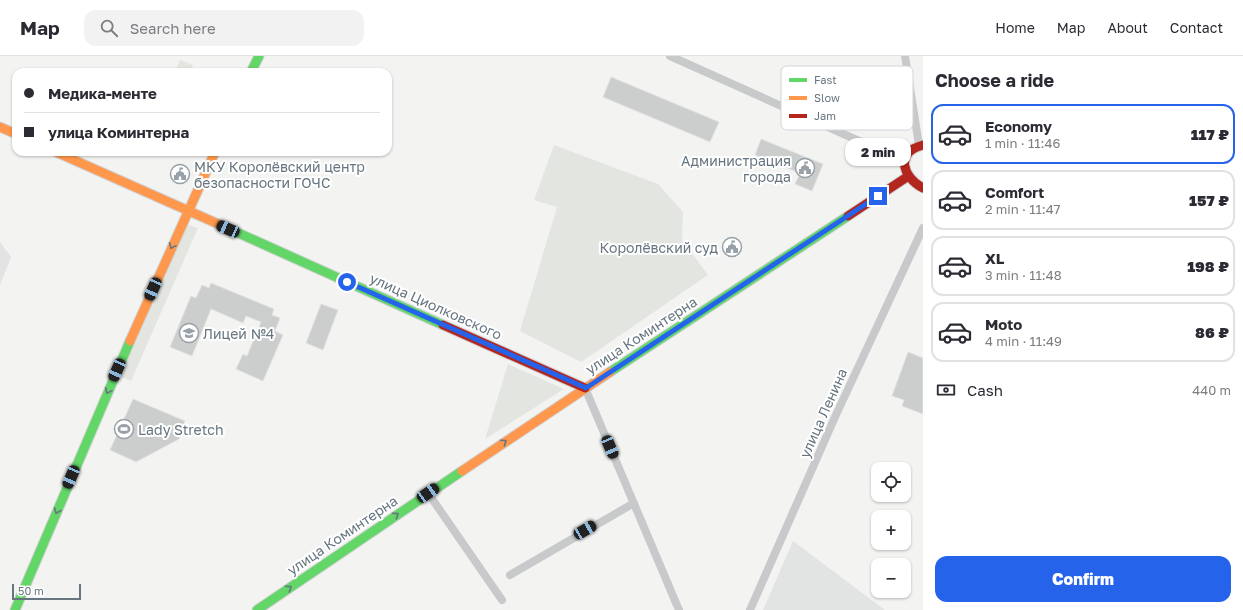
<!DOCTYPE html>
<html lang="en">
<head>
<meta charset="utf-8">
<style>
  :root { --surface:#fff; --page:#f2f2f3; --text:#2b2b33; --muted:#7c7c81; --line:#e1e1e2; --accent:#2563eb }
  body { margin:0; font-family:"Golos Text",sans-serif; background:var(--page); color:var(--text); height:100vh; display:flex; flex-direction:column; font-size:15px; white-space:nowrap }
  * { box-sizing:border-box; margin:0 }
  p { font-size:13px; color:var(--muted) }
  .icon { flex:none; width:22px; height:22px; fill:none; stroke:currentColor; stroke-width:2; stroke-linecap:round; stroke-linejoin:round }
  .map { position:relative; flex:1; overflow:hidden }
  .drawer { display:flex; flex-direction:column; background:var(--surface); width:320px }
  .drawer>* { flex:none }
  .banner { position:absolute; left:12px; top:12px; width:380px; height:88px; border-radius:12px; box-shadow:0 1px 3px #0004; display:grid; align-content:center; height:88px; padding:0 12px; background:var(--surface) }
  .tools { position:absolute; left:871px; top:406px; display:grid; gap:8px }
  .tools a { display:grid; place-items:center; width:40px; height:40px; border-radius:8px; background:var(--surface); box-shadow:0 1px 3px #0004; font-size:20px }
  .scale { position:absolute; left:12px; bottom:10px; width:69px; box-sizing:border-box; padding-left:4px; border:2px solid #66757f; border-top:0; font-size:11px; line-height:14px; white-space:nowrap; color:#66757f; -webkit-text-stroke:3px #fff; paint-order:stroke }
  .end { position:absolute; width:18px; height:18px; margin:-9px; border:5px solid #2563eb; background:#fff; box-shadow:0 0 0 2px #fff }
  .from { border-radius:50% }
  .bubble { position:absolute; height:28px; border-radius:12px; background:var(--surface); box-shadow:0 1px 3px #0004; font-size:13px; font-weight:800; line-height:28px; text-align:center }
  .car { position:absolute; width:12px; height:24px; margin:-12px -6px; border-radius:5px; box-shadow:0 0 3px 1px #0007; background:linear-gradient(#222 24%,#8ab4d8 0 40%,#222 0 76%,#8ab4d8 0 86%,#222 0) }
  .banner b { display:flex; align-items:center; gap:14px; height:38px; font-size:15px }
  .banner b+b { border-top:1px solid var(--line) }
  .banner i { width:10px; height:10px; background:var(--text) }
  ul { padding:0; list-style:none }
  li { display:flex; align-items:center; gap:12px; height:60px; margin:0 8px 6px; padding:0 4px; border:2px solid var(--line); border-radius:12px }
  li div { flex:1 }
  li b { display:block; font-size:15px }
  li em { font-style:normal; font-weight:800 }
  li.on { border-color:var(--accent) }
  li>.icon { width:36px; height:36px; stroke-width:1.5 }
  h2 { padding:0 12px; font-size:18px; line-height:48px }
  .pay { display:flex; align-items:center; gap:10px; height:44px; padding:0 12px; font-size:15px }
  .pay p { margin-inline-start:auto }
  .primary-button { display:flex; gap:8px; margin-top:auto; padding:8px 12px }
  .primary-button a { flex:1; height:46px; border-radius:12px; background:var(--accent); color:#fff; font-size:16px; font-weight:800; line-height:46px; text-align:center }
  header { display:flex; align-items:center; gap:24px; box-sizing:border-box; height:56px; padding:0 20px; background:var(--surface); border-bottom:1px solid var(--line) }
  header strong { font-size:19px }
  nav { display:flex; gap:22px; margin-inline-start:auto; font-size:14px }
  .search { width:280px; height:36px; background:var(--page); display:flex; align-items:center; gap:10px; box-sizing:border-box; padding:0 14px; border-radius:12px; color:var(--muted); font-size:15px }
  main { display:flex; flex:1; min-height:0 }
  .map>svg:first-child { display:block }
  .built { fill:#e2e3e3 }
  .green { fill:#e3e6e0 }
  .building { fill:#cccdcd; stroke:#e2e2e2 }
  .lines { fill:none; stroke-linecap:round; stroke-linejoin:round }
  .fast-casing { stroke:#d0d1d1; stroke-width:11 }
  .slow-casing { stroke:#d0d1d1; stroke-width:11 }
  .jam-casing { stroke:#d0d1d1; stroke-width:11 }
  .street { stroke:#c8c9ca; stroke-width:8 }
  .fast { stroke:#63d668; stroke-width:9 }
  .slow { stroke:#ff974d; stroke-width:9 }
  .jam { stroke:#b3261e; stroke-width:9 }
  .oneway { stroke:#66757f }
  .route { stroke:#2563eb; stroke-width:5 }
  .labels { text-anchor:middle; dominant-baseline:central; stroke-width:4; stroke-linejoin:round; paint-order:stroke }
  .poi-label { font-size:14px; fill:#66757f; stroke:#fff; text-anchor:start }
  .street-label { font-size:14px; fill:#66757f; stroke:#fff }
  .key { fill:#fff; stroke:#d1d6d9; stroke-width:1 }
  .key-label { font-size:11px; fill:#66757f }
</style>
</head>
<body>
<header>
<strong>Map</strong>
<div class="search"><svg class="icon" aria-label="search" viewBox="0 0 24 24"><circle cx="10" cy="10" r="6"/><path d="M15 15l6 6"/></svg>Search here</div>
<nav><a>Home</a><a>Map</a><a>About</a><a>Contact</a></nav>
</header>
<main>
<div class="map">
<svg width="923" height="554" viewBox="0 0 923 554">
  <rect width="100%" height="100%" fill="#f3f3f2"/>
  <path class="built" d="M 0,186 L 11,201 L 0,229 Z
    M 793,485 L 885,554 L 763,554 Z"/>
  <path class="green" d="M 180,4 L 193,9 L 190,16 L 175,16 Z
    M 554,89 L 658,128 L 683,156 L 682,184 L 708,219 L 581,306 L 520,275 L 557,151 L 534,144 Z
    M 185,168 L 198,172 L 131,325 L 119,320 Z
    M 508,308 L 564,333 L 485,383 Z"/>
  <path class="building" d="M 611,21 L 719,66 L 710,86 L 603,41 Z
    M 761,83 L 823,108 L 812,135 L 795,128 L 800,117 L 755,99 Z
    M 211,227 L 274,253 L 272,259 L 280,262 L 275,275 L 283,279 L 263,325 L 236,313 L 243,298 L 247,300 L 261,266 L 246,260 L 243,267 L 211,253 L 192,300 L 170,291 L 191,240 L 196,242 L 202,229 L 209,232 Z
    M 321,248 L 338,254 L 323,294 L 306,287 Z
    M 908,296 L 923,302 L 923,358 L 902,350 L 904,344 L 892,340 Z
    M 133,343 L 185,365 L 179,383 L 136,406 L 110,394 Z"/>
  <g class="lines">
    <defs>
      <path id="fast" d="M 251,16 L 259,0
        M 225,171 L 443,269
        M 610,316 L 848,160
        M 15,554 L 130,285
        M 257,554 L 462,415"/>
      <path id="slow" d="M 0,71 L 16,78
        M 56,96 L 225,171
        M 130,285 L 215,96
        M 462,415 L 610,316"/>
      <path id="jam" d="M 923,89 C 895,96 902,121 923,132
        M 848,160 L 907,121
        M 443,269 L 585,332"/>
    </defs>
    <use href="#fast" class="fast-casing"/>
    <use href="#slow" class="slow-casing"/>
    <use href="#jam" class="jam-casing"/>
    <path class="street" d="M 670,0 L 886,97 L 905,103
      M 905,0 L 919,89
      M 585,332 L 679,554
      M 428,437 L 502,544
      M 510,519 L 634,447
      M 750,554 L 835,361 L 923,172"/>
    <use href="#fast" class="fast"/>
    <use href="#slow" class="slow"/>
    <use href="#jam" class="jam"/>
  </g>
  <defs><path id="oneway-chevron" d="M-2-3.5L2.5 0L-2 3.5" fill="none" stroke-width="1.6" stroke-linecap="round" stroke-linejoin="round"/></defs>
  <g class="oneway">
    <use href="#oneway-chevron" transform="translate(172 190) rotate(114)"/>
    <use href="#oneway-chevron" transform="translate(108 335) rotate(114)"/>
    <use href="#oneway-chevron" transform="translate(504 386) rotate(-34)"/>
    <use href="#oneway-chevron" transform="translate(57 455) rotate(113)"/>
    <use href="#oneway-chevron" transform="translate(396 459) rotate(-34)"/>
    <use href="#oneway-chevron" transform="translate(289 532) rotate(-34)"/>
  </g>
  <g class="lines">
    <path class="route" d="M 347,226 L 586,332 L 878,140"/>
  </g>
  <defs>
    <symbol id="civic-ring" viewBox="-11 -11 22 22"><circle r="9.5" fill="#fff" stroke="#97a1a7" stroke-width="1.5"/><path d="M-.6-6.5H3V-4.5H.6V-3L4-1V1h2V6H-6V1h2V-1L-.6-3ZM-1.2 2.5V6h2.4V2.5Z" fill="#97a1a7"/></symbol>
    <symbol id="school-ring" viewBox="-11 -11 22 22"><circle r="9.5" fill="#fff" stroke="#97a1a7" stroke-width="1.5"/><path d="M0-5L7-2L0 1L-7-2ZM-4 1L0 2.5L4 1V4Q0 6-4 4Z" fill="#97a1a7"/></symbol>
    <symbol id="stadium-ring" viewBox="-11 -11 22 22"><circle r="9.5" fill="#fff" stroke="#97a1a7" stroke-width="1.5"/><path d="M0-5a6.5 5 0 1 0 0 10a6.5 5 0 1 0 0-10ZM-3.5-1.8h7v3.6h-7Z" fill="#97a1a7"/></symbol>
  </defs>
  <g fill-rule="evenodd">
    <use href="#civic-ring" x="794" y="101" width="22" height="22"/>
    <use href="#civic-ring" x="169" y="107" width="22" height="22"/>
    <use href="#civic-ring" x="721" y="180" width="22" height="22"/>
    <use href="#school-ring" x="178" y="266" width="22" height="22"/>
    <use href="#stadium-ring" x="113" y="362" width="22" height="22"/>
  </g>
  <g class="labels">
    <g class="poi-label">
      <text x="791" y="104" text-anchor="end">Администрация<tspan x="791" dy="16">города</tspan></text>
      <text x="194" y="110">МКУ Королёвский центр<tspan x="194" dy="16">безопасности ГОЧС</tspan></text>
      <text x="718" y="191" text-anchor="end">Королёвский суд</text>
      <text x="203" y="277">Лицей №4</text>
      <text x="138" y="373">Lady Stretch</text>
    </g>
    <g class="street-label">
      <text transform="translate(436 250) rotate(24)">улица Циолковского</text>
      <text transform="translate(641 279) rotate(-33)">улица Коминтерна</text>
      <text transform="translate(823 357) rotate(-66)">улица Ленина</text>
      <text transform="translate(342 479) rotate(-34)">улица Коминтерна</text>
    </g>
  </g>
  <rect x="781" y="10" width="132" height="64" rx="6" class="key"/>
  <rect x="789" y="22" width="18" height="4" fill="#63d668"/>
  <rect x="789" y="40" width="18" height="4" fill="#ff974d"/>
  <rect x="789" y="58" width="18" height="4" fill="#b3261e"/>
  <g class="key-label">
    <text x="814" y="28">Fast</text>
    <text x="814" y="46">Slow</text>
    <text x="814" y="64">Jam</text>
  </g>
</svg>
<div class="tools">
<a><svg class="icon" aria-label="locate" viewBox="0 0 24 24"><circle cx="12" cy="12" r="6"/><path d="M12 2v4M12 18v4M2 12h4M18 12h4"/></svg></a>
<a>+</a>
<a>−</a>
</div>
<div class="scale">50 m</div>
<i class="end from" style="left:347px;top:226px"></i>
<i class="end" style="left:878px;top:140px"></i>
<div class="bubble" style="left:845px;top:82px;width:66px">2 min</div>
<i class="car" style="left:228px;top:173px;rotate:294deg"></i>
<i class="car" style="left:153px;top:233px;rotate:204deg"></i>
<i class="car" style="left:117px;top:314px;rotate:204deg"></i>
<i class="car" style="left:610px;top:391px;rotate:157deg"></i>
<i class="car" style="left:71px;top:421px;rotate:203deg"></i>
<i class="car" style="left:428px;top:437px;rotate:56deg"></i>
<i class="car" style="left:585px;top:474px;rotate:60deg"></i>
<div class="banner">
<b><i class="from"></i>Медика-менте</b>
<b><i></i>улица Коминтерна</b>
</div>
</div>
<section class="drawer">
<h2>Choose a ride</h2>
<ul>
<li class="on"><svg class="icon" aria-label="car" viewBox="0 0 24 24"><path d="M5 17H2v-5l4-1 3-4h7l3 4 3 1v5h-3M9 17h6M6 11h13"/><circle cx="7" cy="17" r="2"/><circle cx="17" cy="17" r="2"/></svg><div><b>Economy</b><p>1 min · 11:46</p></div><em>117 ₽</em></li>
<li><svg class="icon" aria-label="car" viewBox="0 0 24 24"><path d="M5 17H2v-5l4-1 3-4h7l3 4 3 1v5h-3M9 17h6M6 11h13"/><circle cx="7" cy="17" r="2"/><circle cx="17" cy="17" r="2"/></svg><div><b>Comfort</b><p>2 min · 11:47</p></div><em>157 ₽</em></li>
<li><svg class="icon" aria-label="car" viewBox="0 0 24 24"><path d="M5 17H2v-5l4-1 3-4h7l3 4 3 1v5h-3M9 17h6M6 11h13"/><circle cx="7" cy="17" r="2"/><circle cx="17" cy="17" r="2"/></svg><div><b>XL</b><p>3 min · 11:48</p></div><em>198 ₽</em></li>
<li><svg class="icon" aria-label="car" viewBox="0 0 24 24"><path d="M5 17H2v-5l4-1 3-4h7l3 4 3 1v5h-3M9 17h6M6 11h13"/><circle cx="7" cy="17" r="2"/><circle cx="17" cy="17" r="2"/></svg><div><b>Moto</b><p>4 min · 11:49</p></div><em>86 ₽</em></li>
</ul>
<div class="pay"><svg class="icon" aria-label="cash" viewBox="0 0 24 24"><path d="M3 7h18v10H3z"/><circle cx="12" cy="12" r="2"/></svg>Cash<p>440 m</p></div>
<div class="primary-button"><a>Confirm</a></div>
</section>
</main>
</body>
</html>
